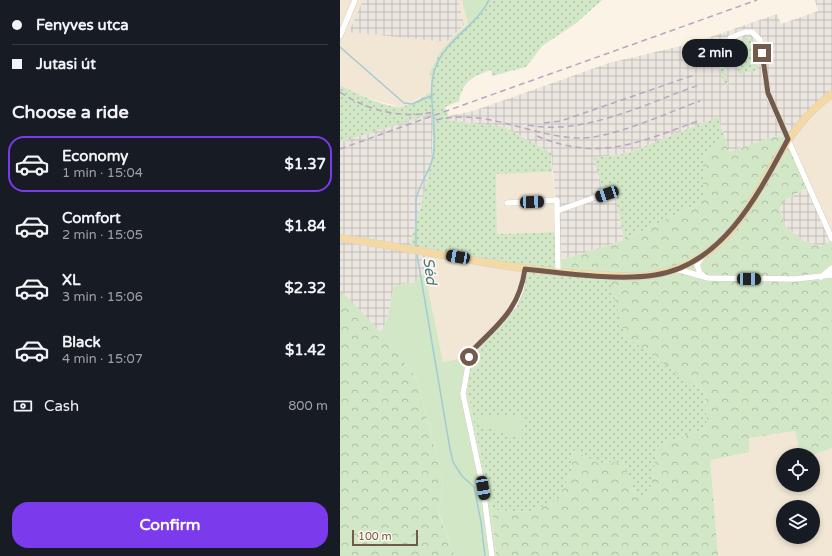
<!DOCTYPE html>
<html lang="en">
<head>
<meta charset="utf-8">
<style>
  :root { --surface:#171b24; --page:#20242c; --text:#f1f3f6; --muted:#9ea1a6; --line:#363941; --accent:#7c3aed }
  body { margin:0; font-family:"Varela Round",sans-serif; background:var(--page); color:var(--text); height:100vh; display:flex; flex-direction:column; font-size:15px; white-space:nowrap }
  * { box-sizing:border-box; margin:0 }
  p { font-size:13px; color:var(--muted) }
  .icon { flex:none; width:22px; height:22px; fill:none; stroke:currentColor; stroke-width:2; stroke-linecap:round; stroke-linejoin:round }
  .map { position:relative; flex:1; overflow:hidden }
  .side { display:flex; flex-direction:column; background:var(--surface); width:340px }
  .side>* { flex:none }
  .top-card { display:grid; align-content:center; height:88px; padding:0 12px; background:var(--surface) }
  .controls { position:absolute; left:436px; top:448px; display:grid; gap:8px }
  .controls a { display:grid; place-items:center; width:44px; height:44px; border-radius:50%; background:var(--surface); box-shadow:0 2px 6px #0003; font-size:20px }
  .scale { position:absolute; left:12px; bottom:10px; width:66px; box-sizing:border-box; padding-left:4px; border:2px solid #725b4d; border-top:0; font-size:11px; line-height:14px; white-space:nowrap; color:#725b4d; -webkit-text-stroke:3px #fef7ec; paint-order:stroke }
  .end { position:absolute; width:18px; height:18px; margin:-9px; border:5px solid #725b4d; background:#fff; box-shadow:0 0 0 2px #fff }
  .from { border-radius:50% }
  .bubble { position:absolute; height:28px; border-radius:14px; background:var(--surface); box-shadow:0 2px 6px #0003; font-size:13px; font-weight:800; line-height:28px; text-align:center }
  .car { position:absolute; width:12px; height:24px; margin:-12px -6px; border-radius:5px; box-shadow:0 0 3px 1px #0007; background:linear-gradient(#222 24%,#8ab4d8 0 40%,#222 0 76%,#8ab4d8 0 86%,#222 0) }
  .top-card b { display:flex; align-items:center; gap:14px; height:38px; font-size:15px }
  .top-card b+b { border-top:1px solid var(--line) }
  .top-card i { width:10px; height:10px; background:var(--text) }
  ul { padding:0; list-style:none }
  li { display:flex; align-items:center; gap:12px; height:56px; margin:0 8px 6px; padding:0 4px; border:2px solid transparent; border-radius:16px }
  li div { flex:1 }
  li b { display:block; font-size:15px }
  li em { font-style:normal; font-weight:800 }
  li.selected { border-color:var(--accent) }
  li>.icon { width:36px; height:36px; stroke-width:1.5 }
  h2 { padding:0 12px; font-size:18px; line-height:48px }
  .pay { display:flex; align-items:center; gap:10px; height:44px; padding:0 12px; font-size:15px }
  .pay p { margin-inline-start:auto }
  .cta { display:flex; gap:8px; margin-top:auto; padding:8px 12px }
  .cta a { flex:1; height:46px; border-radius:16px; background:var(--accent); color:#fff; font-size:16px; font-weight:800; line-height:46px; text-align:center }
  main { display:flex; flex:1; min-height:0 }
  .map>svg:first-child { display:block }
  .residential { fill:#f2e6d5; fill-rule:evenodd }
  .industrial { fill:url(#industrial-grid) }
  .grass { fill:url(#grass-dots) }
  .forest { fill:url(#forest-crowns) }
  .garden { fill:#d2e7c6 }
  .lines { fill:none; stroke-linecap:round; stroke-linejoin:round }
  .stream { stroke:#a3cbd4; stroke-width:1.5 }
  .minor-casing { stroke:#cebeb0; stroke-width:6 }
  .major-casing { stroke:#d8d1cd; stroke-width:8 }
  .minor { stroke:#fff; stroke-width:5.5 }
  .major { stroke:#f4d9a4; stroke-width:7 }
  .rail { stroke:#b7a5c3; stroke-width:1.5; stroke-dasharray:6 4; stroke-linecap:butt }
  .route { stroke:#725b4d; stroke-width:5 }
  .labels { text-anchor:middle; dominant-baseline:central; stroke-width:3.5; stroke-linejoin:round; paint-order:stroke }
  .water-label { font-size:15px; font-style:italic; fill:#487884; stroke:#fef7ec }
</style>
</head>
<body>
<main>
<section class="side">
<div class="top-card">
<b><i class="from"></i>Fenyves utca</b>
<b><i></i>Jutasi út</b>
</div>
<h2>Choose a ride</h2>
<ul>
<li class="selected"><svg class="icon" aria-label="car" viewBox="0 0 24 24"><path d="M5 17H2v-5l4-1 3-4h7l3 4 3 1v5h-3M9 17h6M6 11h13"/><circle cx="7" cy="17" r="2"/><circle cx="17" cy="17" r="2"/></svg><div><b>Economy</b><p>1 min · 15:04</p></div><em>$1.37</em></li>
<li><svg class="icon" aria-label="car" viewBox="0 0 24 24"><path d="M5 17H2v-5l4-1 3-4h7l3 4 3 1v5h-3M9 17h6M6 11h13"/><circle cx="7" cy="17" r="2"/><circle cx="17" cy="17" r="2"/></svg><div><b>Comfort</b><p>2 min · 15:05</p></div><em>$1.84</em></li>
<li><svg class="icon" aria-label="car" viewBox="0 0 24 24"><path d="M5 17H2v-5l4-1 3-4h7l3 4 3 1v5h-3M9 17h6M6 11h13"/><circle cx="7" cy="17" r="2"/><circle cx="17" cy="17" r="2"/></svg><div><b>XL</b><p>3 min · 15:06</p></div><em>$2.32</em></li>
<li><svg class="icon" aria-label="car" viewBox="0 0 24 24"><path d="M5 17H2v-5l4-1 3-4h7l3 4 3 1v5h-3M9 17h6M6 11h13"/><circle cx="7" cy="17" r="2"/><circle cx="17" cy="17" r="2"/></svg><div><b>Black</b><p>4 min · 15:07</p></div><em>$1.42</em></li>
</ul>
<div class="pay"><svg class="icon" aria-label="cash" viewBox="0 0 24 24"><path d="M3 7h18v10H3z"/><circle cx="12" cy="12" r="2"/></svg>Cash<p>800 m</p></div>
<div class="cta"><a>Confirm</a></div>
</section>
<div class="map">
<svg width="492" height="556" viewBox="0 0 492 556">
  <defs>
    <pattern id="industrial-grid" width="8" height="8" patternUnits="userSpaceOnUse"><rect width="8" height="8" fill="#ebe6e0"/><path d="M0 4h8M4 0v8" fill="none" stroke="#c3bdb8"/></pattern>
    <pattern id="grass-dots" width="8" height="8" patternUnits="userSpaceOnUse"><rect width="8" height="8" fill="#d2e7c6"/><path d="M2 2h.1M6 6h.1" fill="none" stroke="#afbea3" stroke-width="1.8" stroke-linecap="round"/></pattern>
    <pattern id="forest-crowns" width="20" height="18" patternUnits="userSpaceOnUse"><rect width="20" height="18" fill="#d2e7c6"/><path d="M2 6a3 3 0 1 1 6 0M12 15a3 3 0 1 1 6 0" fill="none" stroke="#afbea3"/></pattern>
  </defs>
  <rect width="100%" height="100%" fill="#fbf3e6"/>
  <path class="residential" d="M 0,0 L 122,0 L 128,25 L 116,34 L 100,52 L 90,72 L 92,91 L 64,106 L 57,106 L 19,96 L 0,85 Z
    M 492,93 L 492,237 L 449,139 Z
    M 212,172 L 216,201 L 217,232 L 157,234 L 156,174 Z
    M 88,252 L 186,268 L 180,295 L 129,357 L 103,362 L 85,273 Z
    M 455,431 L 460,455 L 443,455 L 443,485 L 473,485 L 473,455 L 492,448 L 492,556 L 378,556 L 369,460 L 408,452 L 409,438 ZM 443,507 L 473,507 L 473,537 L 443,537 Z"/>
  <path class="industrial" d="M 23,0 L 118,0 L 124,25 L 106,42 L 9,32 Z
    M 475,0 L 492,0 L 492,93 L 449,139 L 436,136 L 389,152 L 378,117 L 288,153 L 255,158 L 264,196 L 275,194 L 284,240 L 218,261 L 216,201 L 211,153 L 164,127 L 110,121 L 108,116 L 133,111 L 269,63 L 353,43 L 437,14 L 441,24 L 478,11 Z
    M 92,113 L 93,126 L 91,170 L 69,249 L 88,252 L 85,273 L 75,282 L 54,286 L 47,319 L 41,333 L 4,293 L 0,293 L 0,142 Z
    M 470,185 L 492,241 L 481,246 L 464,241 L 446,227 L 439,209 L 446,200 Z"/>
  <path class="grass" d="M 147,0 L 262,0 L 235,24 L 202,46 L 186,67 L 152,76 L 151,70 C 133,76 123,81 119,101 L 105,107 L 110,121 L 164,127 L 211,153 L 212,172 L 156,174 L 157,234 L 217,232 L 218,272 L 268,276 L 335,371 L 365,393 L 367,428 L 317,446 L 309,498 L 296,495 L 283,462 L 258,463 L 233,450 L 231,471 L 218,500 L 189,512 L 152,510 L 129,398 L 129,357 L 174,306 L 186,269 L 69,249 C 81,204 97,161 92,114 L 0,142 L 0,85 C 13,92 50,111 65,106 C 74,103 84,96 92,91 L 90,72 L 100,52 L 116,34 L 142,13 Z
    M 407,38 L 411,39 L 415,45 L 418,70 L 399,74 L 390,44 Z
    M 382,63 L 389,86 L 384,83 L 378,64 Z
    M 378,117 L 384,136 L 363,156 L 363,201 L 284,240 L 275,194 L 264,197 L 254,158 L 288,153 Z"/>
  <path class="forest" d="M 384,136 L 389,152 L 436,136 L 444,137 L 470,185 L 446,200 L 439,209 L 446,227 L 464,241 L 481,246 L 492,241 L 492,268 L 489,271 L 492,276 L 492,448 L 473,455 L 460,455 L 455,431 L 409,438 L 409,452 L 370,460 L 378,556 L 156,556 L 152,510 L 189,512 L 218,500 L 231,471 L 233,450 L 258,463 L 283,462 L 296,495 L 309,497 L 317,446 L 367,428 L 365,393 L 285,336 L 268,276 L 218,272 L 218,261 L 284,240 L 363,201 L 363,156 Z
    M 0,293 L 4,293 L 41,333 L 76,377 L 103,479 L 99,514 L 115,556 L 0,556 Z"/>
  <path class="garden" d="M 122,0 L 147,0 L 142,13 L 128,25 Z
    M 85,273 L 103,362 L 129,357 L 129,398 L 152,510 L 156,556 L 115,556 L 99,513 L 103,479 L 76,377 L 41,333 L 47,319 L 54,286 L 75,282 Z
    M 183,415 L 182,439 L 136,424 L 138,416 Z"/>
  <g class="lines">
    <path class="stream" d="M 0,47 L 64,103 L 72,104 L 93,95
      M 76,248 L 76,199 C 79,184 90,172 93,157 C 99,129 85,92 96,66 C 106,40 137,25 149,0
      M 77,254 L 110,449 L 113,462 L 122,476 L 134,487 L 141,522 L 145,556"/>
    <defs>
      <path id="minor" d="M 0,36 L 15,0
        M 390,38 L 405,32 L 412,32 L 420,40 L 425,77 L 430,99 L 492,239
        M 167,203 L 217,200 L 217,211
        M 362,257 L 357,265 L 360,273 L 364,276
        M 336,269 L 368,278 L 455,279 L 492,275
        M 218,272 L 217,211 L 270,192
        M 481,277 L 492,268
        M 152,556 L 143,488 L 123,394 L 130,354 L 174,306 L 181,290 L 185,269"/>
      <path id="major" d="M 0,238 C 87,250 173,272 261,275 C 280,276 300,278 318,274 C 344,269 370,254 388,234 C 427,190 442,128 492,94"/>
    </defs>
    <use href="#minor" class="minor-casing"/>
    <use href="#major" class="major-casing"/>
    <use href="#minor" class="minor"/>
    <use href="#major" class="major"/>
    <path class="rail" d="M 0,92 C 28,111 61,119 94,112
      M 96,120 C 147,108 188,136 238,138 C 272,139 326,113 360,101
      M 204,123 L 221,121 L 354,75
      M 188,125 C 244,136 307,103 359,85
      M 197,136 C 261,163 301,141 361,120
      M 0,149 L 417,0"/>
  </g>
  <g class="lines">
    <path class="route" d="M 129,357 L 132,351 C 159,323 179,310 185,269 C 224,273 277,281 315,275 C 383,265 419,193 448,139 L 428,93 L 422,53"/>
  </g>
  <g class="labels">
    <g class="water-label">
      <text transform="translate(90 271) rotate(82)">Séd</text>
    </g>
  </g>
</svg>
<div class="controls">
<a><svg class="icon" aria-label="locate" viewBox="0 0 24 24"><circle cx="12" cy="12" r="6"/><path d="M12 2v4M12 18v4M2 12h4M18 12h4"/></svg></a>
<a><svg class="icon" aria-label="layers" viewBox="0 0 24 24"><path d="M12 4l9 5-9 5-9-5zM3 14l9 5 9-5"/></svg></a>
</div>
<div class="scale">100 m</div>
<i class="end from" style="left:129px;top:357px"></i>
<i class="end" style="left:422px;top:53px"></i>
<div class="bubble" style="left:342px;top:39px;width:66px">2 min</div>
<i class="car" style="left:267px;top:194px;rotate:251deg"></i>
<i class="car" style="left:192px;top:202px;rotate:88deg"></i>
<i class="car" style="left:118px;top:257px;rotate:280deg"></i>
<i class="car" style="left:409px;top:279px;rotate:91deg"></i>
<i class="car" style="left:143px;top:488px;rotate:170deg"></i>
</div>
</main>
</body>
</html>
